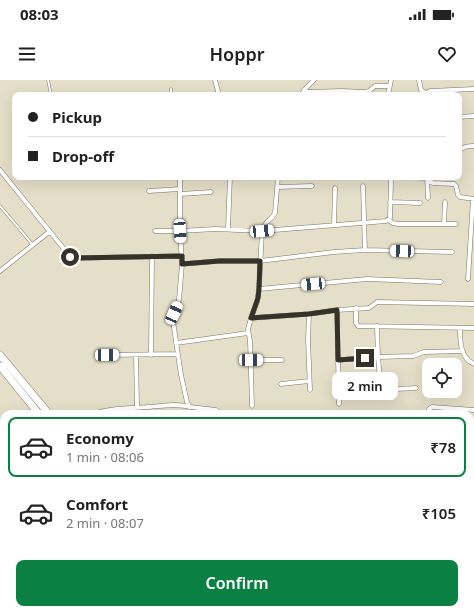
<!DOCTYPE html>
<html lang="en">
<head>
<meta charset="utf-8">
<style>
  :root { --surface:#fff; --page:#f6f6f6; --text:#222; --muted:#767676; --line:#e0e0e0; --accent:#0b8043 }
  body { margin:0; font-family:"Noto Sans",sans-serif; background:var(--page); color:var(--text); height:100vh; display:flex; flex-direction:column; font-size:15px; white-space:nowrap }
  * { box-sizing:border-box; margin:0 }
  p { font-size:13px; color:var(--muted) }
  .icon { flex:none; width:22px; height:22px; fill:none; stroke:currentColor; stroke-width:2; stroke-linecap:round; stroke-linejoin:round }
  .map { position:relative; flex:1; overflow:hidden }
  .drawer { position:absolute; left:0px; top:330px; width:474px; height:204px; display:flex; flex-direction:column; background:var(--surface); border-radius:12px 12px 0 0; box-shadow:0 4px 16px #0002 }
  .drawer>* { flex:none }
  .guide { position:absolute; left:12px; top:12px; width:450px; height:88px; border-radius:8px; box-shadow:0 4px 16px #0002; display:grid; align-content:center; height:88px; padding:0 16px; background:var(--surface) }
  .controls { position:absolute; left:422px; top:278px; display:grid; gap:8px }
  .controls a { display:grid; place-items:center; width:40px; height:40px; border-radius:8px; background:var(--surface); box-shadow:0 4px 16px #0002; font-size:20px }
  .end { position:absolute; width:18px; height:18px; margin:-9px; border:5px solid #343229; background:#fff; box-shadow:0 0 0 2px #fff }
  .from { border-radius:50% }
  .bubble { position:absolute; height:28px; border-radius:8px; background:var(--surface); box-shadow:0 4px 16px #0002; font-size:13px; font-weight:600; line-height:28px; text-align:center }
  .car { position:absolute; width:12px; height:24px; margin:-12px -6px; border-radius:5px; box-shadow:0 0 3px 1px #0007; background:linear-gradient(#fff 24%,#345 0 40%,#fff 0 76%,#345 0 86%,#fff 0) }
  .guide b { display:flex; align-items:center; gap:14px; height:38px; font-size:15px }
  .guide b+b { border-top:1px solid var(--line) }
  .guide i { width:10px; height:10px; background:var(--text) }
  ul { padding:7px 0 0; list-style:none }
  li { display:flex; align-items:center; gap:12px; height:60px; margin:0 8px 6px; padding:0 8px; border:2px solid transparent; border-radius:8px }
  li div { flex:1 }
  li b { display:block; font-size:15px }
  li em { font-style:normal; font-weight:600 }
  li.selected { border-color:var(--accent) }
  li>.icon { width:36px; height:36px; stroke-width:1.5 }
  .primary-button { display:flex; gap:8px; margin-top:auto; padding:8px 16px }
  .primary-button a { flex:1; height:46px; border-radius:8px; background:var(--accent); color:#fff; font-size:16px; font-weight:600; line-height:46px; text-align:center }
  .status { display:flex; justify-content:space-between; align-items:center; height:28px; padding:0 20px; background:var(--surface); direction:ltr }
  .status svg { height:11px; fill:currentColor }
  header { display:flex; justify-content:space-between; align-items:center; height:52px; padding:0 16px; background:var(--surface); font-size:18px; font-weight:600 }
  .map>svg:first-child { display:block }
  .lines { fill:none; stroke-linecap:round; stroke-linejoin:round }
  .service-casing { stroke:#7b7562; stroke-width:3 }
  .minor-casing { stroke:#7b7562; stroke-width:5 }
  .trunk-casing { stroke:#7b7562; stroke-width:8 }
  .service { stroke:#fff; stroke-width:2 }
  .minor { stroke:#fff; stroke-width:4 }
  .trunk { stroke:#fff; stroke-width:7 }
  .route { stroke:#343229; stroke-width:5 }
</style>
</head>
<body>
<div class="status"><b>08:03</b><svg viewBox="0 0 49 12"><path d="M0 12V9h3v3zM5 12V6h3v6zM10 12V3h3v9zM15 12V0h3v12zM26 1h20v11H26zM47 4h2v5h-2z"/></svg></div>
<header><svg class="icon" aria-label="menu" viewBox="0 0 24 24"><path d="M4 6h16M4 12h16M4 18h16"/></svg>Hoppr<svg class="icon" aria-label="heart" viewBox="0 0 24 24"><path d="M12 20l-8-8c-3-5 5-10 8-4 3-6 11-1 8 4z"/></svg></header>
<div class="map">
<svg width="474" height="534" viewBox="0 0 474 534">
  <rect width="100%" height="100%" fill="#e5dfc9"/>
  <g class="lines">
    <defs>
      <path id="service" d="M 48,0 L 51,15
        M 171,9 L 171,15
        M 0,126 L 32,164
        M 172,534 L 173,530
        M 349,534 L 349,530"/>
      <path id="minor" d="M 215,0 L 219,15
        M 419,0 L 421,10 L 426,13
        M 303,12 L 342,11 L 366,12 L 369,11 L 375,6 L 389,6
        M 302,15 L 304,10 L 314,0
        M 388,15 L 391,0
        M 425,15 L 426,13 L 430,11 L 474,9
        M 459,37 L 474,36
        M 459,71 C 464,66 468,66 474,66
        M 0,90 L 68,174 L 70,177 L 77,178 L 182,176
        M 180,97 L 180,151 L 182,184 L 179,220 L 174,233 L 173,241 L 181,295 L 187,322 L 190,327 L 216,330 L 222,334
        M 406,97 L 425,98 L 433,103 L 454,104 L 456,106 L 458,115 L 460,117 L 474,119
        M 427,97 L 428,118
        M 363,106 L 365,170
        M 277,107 L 312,106
        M 149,111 L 180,109
        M 180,114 L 211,112
        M 390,122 L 420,123
        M 388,140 L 393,143 L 398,144 L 456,144
        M 444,144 L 445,122
        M 334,145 L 335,108
        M 228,149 L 230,97
        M 155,151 L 180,151 L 215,149 L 262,151 L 386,141 L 390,138 L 391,101 L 393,97
        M 182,184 L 219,181 L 260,181 L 334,172 L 365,170 L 452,172
        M 0,191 L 49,152
        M 468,199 L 473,119
        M 259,209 L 367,199 L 441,202
        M 356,228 L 356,243 L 358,246 L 474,248
        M 337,230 L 369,228 L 377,222 L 474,224
        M 309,234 L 308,259 L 310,310
        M 251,238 L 309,234 L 337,230 L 339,324
        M 377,246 L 378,277 L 381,310
        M 460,248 C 460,261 460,278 474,284
        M 176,263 L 248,253
        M 107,275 L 178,274
        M 136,275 L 137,327
        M 151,275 L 152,176
        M 251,280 L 282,280
        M 338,280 L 378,277 L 413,276 L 424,272 L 463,271
        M 281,304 L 309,301
        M 339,312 L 416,308
        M 252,326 L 250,261 L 248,249 L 251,238 L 257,222 L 259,209 L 262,151 C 265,140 271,141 275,133 L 278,97
        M 93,334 C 111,328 131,328 149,327 C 163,326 177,323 190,327
        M 428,334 L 429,329 L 432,327 L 474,330
        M 0,382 L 4,380
        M 470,415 L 474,416
        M 0,420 L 4,419
        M 470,444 L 474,444
        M 470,459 L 474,458
        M 470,483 L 474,483
        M 68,530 L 68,534
        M 443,530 L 443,534
        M 376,534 L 392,532"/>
      <path id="trunk" d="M 0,275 L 49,334
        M 0,286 L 39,334
        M 197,530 L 200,534
        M 204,530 L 207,534"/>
    </defs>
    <use href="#service" class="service-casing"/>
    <use href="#minor" class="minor-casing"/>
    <use href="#trunk" class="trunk-casing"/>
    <use href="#service" class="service"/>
    <use href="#minor" class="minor"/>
    <use href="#trunk" class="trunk"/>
  </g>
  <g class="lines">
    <path class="route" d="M 70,177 L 76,178 L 182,176 L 182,184 L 219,181 L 260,181 L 259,209 L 258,218 L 251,238 L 309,234 L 337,230 L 338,280 L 365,278"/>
  </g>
</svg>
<div class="controls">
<a><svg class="icon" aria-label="locate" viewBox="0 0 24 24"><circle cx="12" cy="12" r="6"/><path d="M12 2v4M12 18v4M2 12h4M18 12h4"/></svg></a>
</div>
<i class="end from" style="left:70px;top:177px"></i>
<i class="end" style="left:365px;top:278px"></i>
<div class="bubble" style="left:332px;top:292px;width:66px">2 min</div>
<i class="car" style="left:180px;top:151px;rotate:176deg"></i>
<i class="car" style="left:262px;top:151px;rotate:85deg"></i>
<i class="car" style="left:402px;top:171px;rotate:272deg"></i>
<i class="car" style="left:313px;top:204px;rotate:265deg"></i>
<i class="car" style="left:174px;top:233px;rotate:24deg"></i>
<i class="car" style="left:107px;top:275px;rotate:89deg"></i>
<i class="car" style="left:251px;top:280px;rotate:90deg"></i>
<div class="guide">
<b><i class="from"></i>Pickup</b>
<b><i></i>Drop-off</b>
</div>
<section class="drawer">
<ul>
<li class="selected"><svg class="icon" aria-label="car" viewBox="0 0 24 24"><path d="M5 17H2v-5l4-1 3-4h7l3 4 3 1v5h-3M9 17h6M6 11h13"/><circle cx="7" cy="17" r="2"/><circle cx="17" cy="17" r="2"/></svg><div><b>Economy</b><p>1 min · 08:06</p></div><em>₹78</em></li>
<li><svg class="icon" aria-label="car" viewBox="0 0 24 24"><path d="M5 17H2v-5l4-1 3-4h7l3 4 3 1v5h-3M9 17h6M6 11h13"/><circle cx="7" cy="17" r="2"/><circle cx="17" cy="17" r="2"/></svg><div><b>Comfort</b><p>2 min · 08:07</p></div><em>₹105</em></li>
</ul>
<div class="primary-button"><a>Confirm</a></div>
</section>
</div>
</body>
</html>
